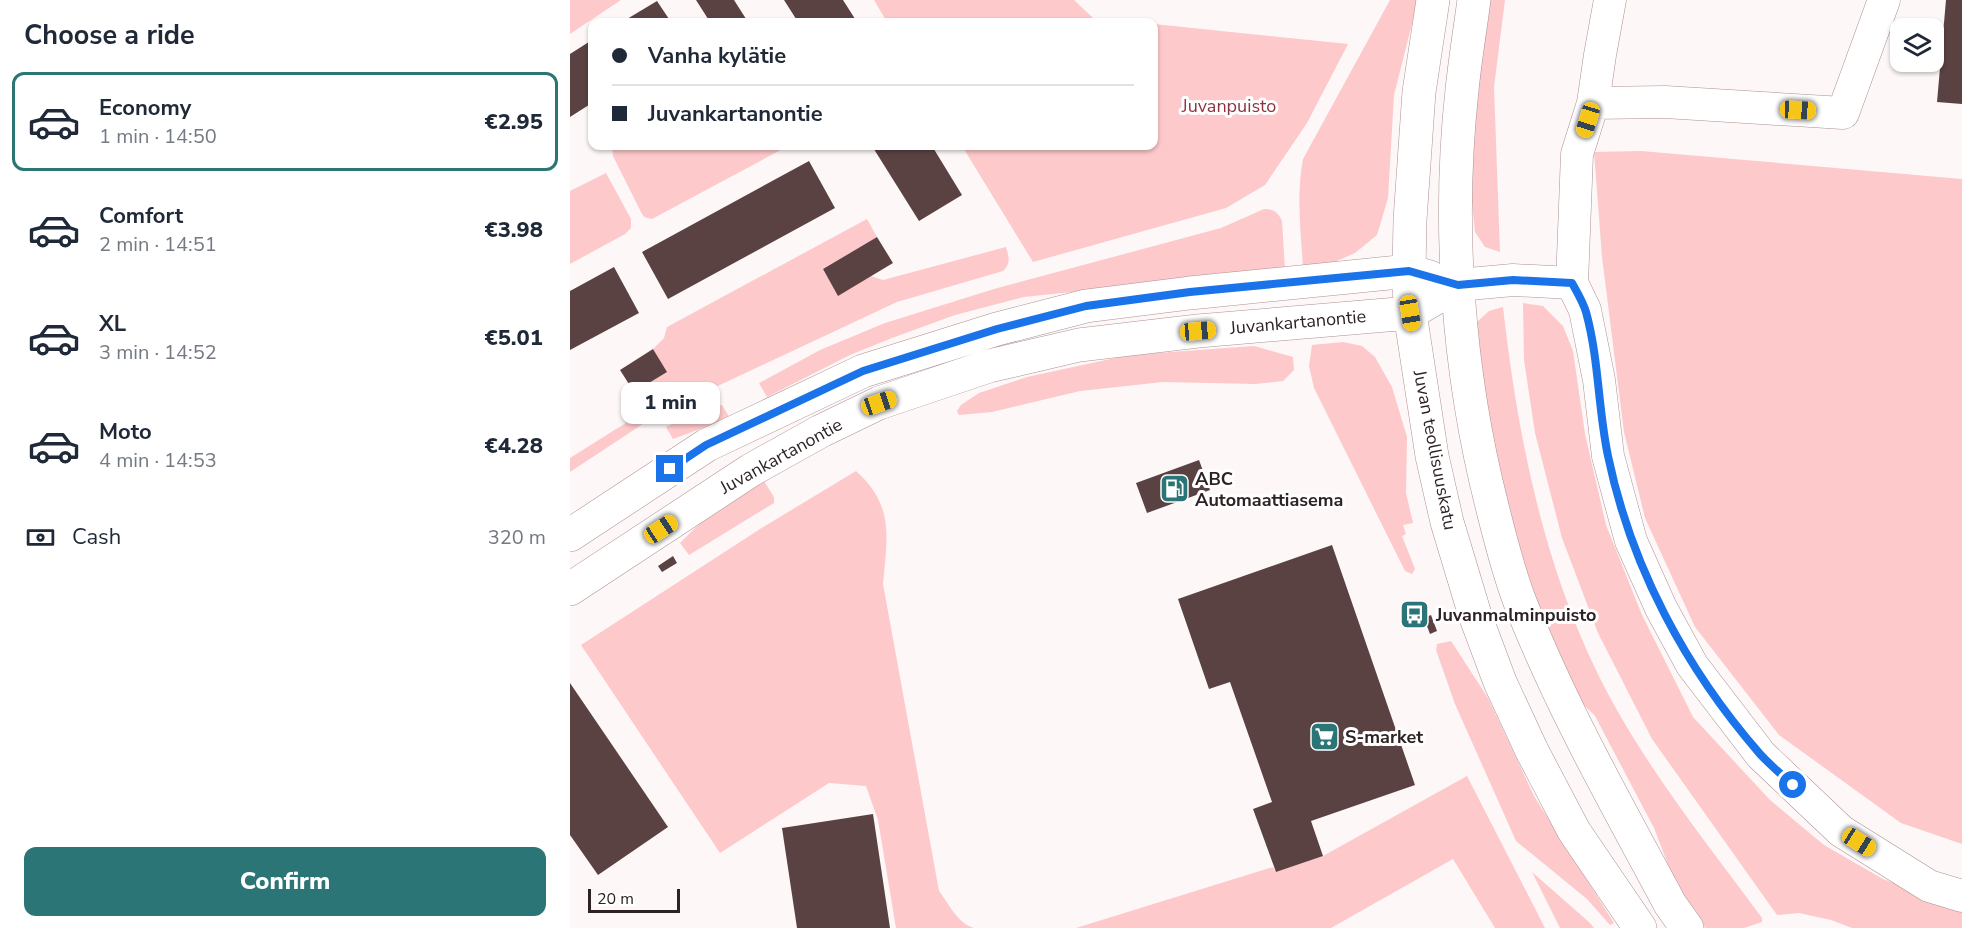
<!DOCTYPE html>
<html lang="en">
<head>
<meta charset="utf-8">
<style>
  :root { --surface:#fff; --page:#f2f2f3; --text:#1f2937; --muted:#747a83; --line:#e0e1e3; --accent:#2b7576 }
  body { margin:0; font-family:"Nunito Sans",sans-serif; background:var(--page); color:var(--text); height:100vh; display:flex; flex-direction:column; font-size:22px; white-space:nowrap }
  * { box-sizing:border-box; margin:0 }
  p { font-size:20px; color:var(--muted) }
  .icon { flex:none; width:33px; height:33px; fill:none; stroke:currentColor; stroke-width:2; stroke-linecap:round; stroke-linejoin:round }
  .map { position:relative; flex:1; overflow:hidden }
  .panel { display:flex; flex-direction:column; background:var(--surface); width:570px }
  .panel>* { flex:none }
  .hud { position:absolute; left:18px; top:18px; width:570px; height:132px; border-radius:12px; box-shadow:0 2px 4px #0004; display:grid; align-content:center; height:132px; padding:0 24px; background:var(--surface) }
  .fabs { position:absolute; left:1320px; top:18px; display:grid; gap:12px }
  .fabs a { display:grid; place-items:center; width:54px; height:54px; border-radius:12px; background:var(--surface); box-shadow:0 2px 4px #0004; font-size:30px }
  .scale { position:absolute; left:18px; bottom:15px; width:92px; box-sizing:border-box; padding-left:6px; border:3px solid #2e2324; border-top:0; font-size:16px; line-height:21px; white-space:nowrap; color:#2e2324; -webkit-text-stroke:4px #fff; paint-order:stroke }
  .end { position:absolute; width:27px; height:27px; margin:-14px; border:8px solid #1a73e8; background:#fff; box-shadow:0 0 0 3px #fff }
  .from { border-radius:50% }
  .bubble { position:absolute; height:42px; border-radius:12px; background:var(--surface); box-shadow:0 2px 4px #0004; font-size:20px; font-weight:800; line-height:42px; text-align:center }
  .car { position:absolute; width:18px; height:36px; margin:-18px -9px; border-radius:8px; box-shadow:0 0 4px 2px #0007; background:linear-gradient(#f5c518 24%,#345 0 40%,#f5c518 0 76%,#345 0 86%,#f5c518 0) }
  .hud b { display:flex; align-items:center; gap:21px; height:57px; font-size:22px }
  .hud b+b { border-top:2px solid var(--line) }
  .hud i { width:15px; height:15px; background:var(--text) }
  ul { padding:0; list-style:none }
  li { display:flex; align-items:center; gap:18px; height:99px; margin:0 12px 9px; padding:0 12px; border:3px solid transparent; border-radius:12px }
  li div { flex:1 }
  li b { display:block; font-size:22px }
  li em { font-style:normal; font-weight:800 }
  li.on { border-color:var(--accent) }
  li>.icon { width:54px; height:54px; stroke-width:1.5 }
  h2 { padding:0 24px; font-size:27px; line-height:72px }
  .pay { display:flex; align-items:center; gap:15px; height:66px; padding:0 24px; font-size:22px }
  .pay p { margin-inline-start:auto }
  .button { display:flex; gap:12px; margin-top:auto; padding:12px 24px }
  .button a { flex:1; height:69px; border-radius:12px; background:var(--accent); color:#fff; font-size:24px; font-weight:800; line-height:69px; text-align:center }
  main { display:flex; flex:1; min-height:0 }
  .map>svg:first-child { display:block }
  .green { fill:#fdc9cb }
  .building { fill:#5a4243 }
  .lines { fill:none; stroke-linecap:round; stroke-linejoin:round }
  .minor-casing { stroke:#ad9192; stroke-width:33 }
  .major-casing { stroke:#ad9192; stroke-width:34 }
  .minor { stroke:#fff; stroke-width:32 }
  .major { stroke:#fff; stroke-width:33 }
  .route { stroke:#1a73e8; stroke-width:8 }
  .labels { text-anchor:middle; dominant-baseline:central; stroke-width:6; stroke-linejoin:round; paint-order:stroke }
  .park-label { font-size:18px; fill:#8d323e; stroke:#fff }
  .street-label { font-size:18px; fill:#2e2324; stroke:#fff }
  .poi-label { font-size:18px; font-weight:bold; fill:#2e2324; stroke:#fff; text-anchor:start }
</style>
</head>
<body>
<main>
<section class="panel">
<h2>Choose a ride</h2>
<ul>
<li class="on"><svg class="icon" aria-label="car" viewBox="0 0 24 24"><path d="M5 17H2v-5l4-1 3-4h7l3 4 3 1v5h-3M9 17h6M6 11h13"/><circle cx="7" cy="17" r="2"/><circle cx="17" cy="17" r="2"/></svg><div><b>Economy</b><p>1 min · 14:50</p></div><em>€2.95</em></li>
<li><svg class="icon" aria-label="car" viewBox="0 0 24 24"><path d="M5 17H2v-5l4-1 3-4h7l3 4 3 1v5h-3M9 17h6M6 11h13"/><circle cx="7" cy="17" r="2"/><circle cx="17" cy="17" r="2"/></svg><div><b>Comfort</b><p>2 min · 14:51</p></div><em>€3.98</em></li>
<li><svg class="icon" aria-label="car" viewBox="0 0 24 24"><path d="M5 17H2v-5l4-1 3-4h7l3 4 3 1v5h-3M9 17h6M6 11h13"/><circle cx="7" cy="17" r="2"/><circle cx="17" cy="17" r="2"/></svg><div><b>XL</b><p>3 min · 14:52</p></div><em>€5.01</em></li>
<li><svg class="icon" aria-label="car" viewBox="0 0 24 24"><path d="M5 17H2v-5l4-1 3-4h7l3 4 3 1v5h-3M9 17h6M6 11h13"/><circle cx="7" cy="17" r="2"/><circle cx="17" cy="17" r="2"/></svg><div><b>Moto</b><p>4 min · 14:53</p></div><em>€4.28</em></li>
</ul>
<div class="pay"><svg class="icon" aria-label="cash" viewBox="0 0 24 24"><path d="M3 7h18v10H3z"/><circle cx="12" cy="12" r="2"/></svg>Cash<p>320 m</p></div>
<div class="button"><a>Confirm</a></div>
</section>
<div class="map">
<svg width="1392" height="928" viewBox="0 0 1392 928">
  <rect width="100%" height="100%" fill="#fdf7f7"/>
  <path class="green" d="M 0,0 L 51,0 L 0,34 Z
    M 304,0 L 504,0 L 523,18 L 569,22 L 317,22 Z
    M 820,0 L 848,0 L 824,95 L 818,198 L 807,235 L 785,253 L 762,263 L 733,269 C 731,232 726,196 733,159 Z
    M 918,0 L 935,0 L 924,87 L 930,252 L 915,247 L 905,232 L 900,183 L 906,79 Z
    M 584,24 L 778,44 L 737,123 L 695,185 L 656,208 L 463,262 L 392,146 L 584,146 Z
    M 42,146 L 218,146 L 82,219 L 74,217 L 71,212 L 43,156 Z
    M 1071,151 L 1392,179 L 1392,844 L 1331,823 L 1209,735 L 1125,627 L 1075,518 L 1054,432 L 1032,257 L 1024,152 Z
    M 36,173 L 61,219 L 61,228 L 55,234 L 0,264 L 0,191 Z
    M 694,209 C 703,209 708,212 712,221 L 715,270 L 454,297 L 385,315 L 322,338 L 280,355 L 197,397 L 189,383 L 250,350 L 315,323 L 424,289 L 651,228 Z
    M 297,219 L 307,237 L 253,269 L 268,295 L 301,276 L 313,280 L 436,247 C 439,257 441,264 433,271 L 327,302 L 88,414 L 0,472 L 0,458 L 78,409 L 67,390 L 96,372 L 83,349 L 94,338 L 97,327 Z
    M 953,303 L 973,306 L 993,326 L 1003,351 L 1015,434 L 1036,525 L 1072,615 L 1123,717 L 1200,800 L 1254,845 L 1313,879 L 1392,907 L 1392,928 L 1282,928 L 1261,920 L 1229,913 L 1207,915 L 1082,739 L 1028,633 L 992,538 L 965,433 L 954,360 Z
    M 933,307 C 947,430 971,555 1025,668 C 1068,758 1133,838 1192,918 L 1192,922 L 1174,928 L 1135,928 L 1110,896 L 1084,828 L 1025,716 L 999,690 L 926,487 L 906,323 L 919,311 Z
    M 773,342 L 792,346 L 805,357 L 822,387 L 837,437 L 836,493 L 843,523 L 833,525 L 836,534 L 832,536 L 845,569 L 842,574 L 835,571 L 744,388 L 739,366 L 742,345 Z
    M 684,346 L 723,357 L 724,370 L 713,381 L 685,384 L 593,382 L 510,391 L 422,412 L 389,415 L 387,411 L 391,405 L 409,393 L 457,377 L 559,355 Z
    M 152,405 L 160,418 L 103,439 L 96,427 L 128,411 Z
    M 286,471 C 325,506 317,538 313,584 L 369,891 C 379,904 388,924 404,928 L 326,928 L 308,820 L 296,786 L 259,783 L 150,853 L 11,645 L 190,529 Z
    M 192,478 L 204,497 L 204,503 L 119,555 L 110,543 L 151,502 Z
    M 881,641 L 918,698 L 964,796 L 1044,923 L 1040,925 L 1017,899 L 946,841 L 885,704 L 866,650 L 867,644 Z
    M 897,776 L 975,928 L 925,928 L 883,859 L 761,928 L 506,928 L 703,867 L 706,872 L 753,856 Z
    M 962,872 L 1020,923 L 1024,928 L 990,928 Z"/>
  <path class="building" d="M 126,0 L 164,0 L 178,22 L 140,22 Z
    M 214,0 L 273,0 L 287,22 L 228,22 Z
    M 1376,0 L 1392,0 L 1392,104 L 1367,102 Z
    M 87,1 L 101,22 L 52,22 Z
    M 22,40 L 22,103 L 0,117 L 0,54 Z
    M 302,146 L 362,146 L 392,195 L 349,221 Z
    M 239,161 L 265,208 L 98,299 L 72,252 Z
    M 307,237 L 323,263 L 268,296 L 253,269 Z
    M 44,267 L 69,313 L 0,350 L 0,291 Z
    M 83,349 L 97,372 L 64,392 L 50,370 Z
    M 629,460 L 640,490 L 577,513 L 566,483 Z
    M 762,545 L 845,785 L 741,821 L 753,856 L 706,872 L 683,809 L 702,802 L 660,682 L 639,689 L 608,599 Z
    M 103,556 L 107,563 L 92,572 L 88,566 Z
    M 861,615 L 867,631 L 860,634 L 854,618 Z
    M 0,683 L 98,827 L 28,875 L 0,835 Z
    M 303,814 L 320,928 L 227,928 L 212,828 Z"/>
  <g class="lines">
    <defs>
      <path id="minor" d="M 1023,103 L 1095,102 L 1273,113 L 1314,0
        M 1002,283 L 1007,154 L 1023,103 L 1030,55 L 1040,0
        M 888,285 L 943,280 L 1002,283 L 1015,310 L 1029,380 L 1038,456 L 1061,541 L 1091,608 L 1122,665 L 1191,755 L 1271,831 L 1359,886 L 1392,896"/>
      <path id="major" d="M 863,0 L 849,92 L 840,220 L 839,271 L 840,313 L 862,456 L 877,522 L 905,615 L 930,682 L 962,751 L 1004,831 L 1070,928
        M 904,0 C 900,30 895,60 892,90 C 877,226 888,373 922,506 C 930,538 938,571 950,602 C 991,707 1047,805 1100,904 L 1117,928
        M 0,535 L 137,445 L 293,371 L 427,329 L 516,306 L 620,293 L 839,271 L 860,277
        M 0,589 L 181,470 L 251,431 L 309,403 L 419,366 L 509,345 L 628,331 L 840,313 L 888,285"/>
    </defs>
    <use href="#minor" class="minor-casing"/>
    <use href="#major" class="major-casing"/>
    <use href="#minor" class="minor"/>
    <use href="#major" class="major"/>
  </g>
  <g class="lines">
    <path class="route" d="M 100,469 L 136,445 L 293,371 L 427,329 L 516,306 L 620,292 L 839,271 L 888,285 L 943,280 L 1002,283 C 1007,292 1013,302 1016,312 C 1029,359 1028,409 1038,456 C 1061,567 1116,669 1190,754 C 1200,765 1212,775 1223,785"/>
  </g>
  <defs>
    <symbol id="fuel-square" viewBox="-11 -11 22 22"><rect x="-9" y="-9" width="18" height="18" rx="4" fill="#2b7576" stroke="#fff"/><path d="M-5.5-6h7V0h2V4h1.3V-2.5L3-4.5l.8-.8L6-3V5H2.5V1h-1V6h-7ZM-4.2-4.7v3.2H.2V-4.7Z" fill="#fff"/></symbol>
    <symbol id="bus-square" viewBox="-11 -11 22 22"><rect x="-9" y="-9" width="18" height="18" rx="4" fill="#2b7576" stroke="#fff"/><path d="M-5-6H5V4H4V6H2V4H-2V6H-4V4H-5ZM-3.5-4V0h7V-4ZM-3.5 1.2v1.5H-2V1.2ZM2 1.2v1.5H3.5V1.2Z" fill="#fff"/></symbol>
    <symbol id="supermarket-square" viewBox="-11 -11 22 22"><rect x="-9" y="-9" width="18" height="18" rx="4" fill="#2b7576" stroke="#fff"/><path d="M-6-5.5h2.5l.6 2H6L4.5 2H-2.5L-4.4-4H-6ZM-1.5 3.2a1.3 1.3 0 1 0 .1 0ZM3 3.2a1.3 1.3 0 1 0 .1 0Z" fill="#fff"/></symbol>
  </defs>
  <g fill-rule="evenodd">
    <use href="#fuel-square" x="588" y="472" width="33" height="33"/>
    <use href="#bus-square" x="828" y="598" width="33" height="33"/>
    <use href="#supermarket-square" x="738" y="720" width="33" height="33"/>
  </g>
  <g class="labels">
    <g class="park-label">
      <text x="659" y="106">Juvanpuisto</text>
    </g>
    <g class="street-label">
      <text transform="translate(728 322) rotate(-5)">Juvankartanontie</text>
      <text transform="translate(865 450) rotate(79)">Juvan teollisuuskatu</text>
      <text transform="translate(211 456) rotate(-29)">Juvankartanontie</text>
    </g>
    <g class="poi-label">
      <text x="625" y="479">ABC<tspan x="625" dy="21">Automaattiasema</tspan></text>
      <text x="866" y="615">Juvanmalminpuisto</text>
      <text x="775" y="737">S-market</text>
    </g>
  </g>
</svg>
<div class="fabs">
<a><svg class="icon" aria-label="layers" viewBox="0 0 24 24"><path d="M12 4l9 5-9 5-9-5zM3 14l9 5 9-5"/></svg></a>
</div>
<div class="scale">20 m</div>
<i class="end from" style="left:1223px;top:785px"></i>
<i class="end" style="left:100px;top:469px"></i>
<div class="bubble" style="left:51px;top:382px;width:99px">1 min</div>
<i class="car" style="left:1228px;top:110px;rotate:93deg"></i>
<i class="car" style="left:1018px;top:120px;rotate:197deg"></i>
<i class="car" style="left:840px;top:313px;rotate:171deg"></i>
<i class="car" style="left:628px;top:331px;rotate:85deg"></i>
<i class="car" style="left:309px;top:403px;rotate:71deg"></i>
<i class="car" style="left:91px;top:529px;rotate:57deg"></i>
<i class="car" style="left:1289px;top:842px;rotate:122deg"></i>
<div class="hud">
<b><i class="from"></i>Vanha kylätie</b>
<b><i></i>Juvankartanontie</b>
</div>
</div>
</main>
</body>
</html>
